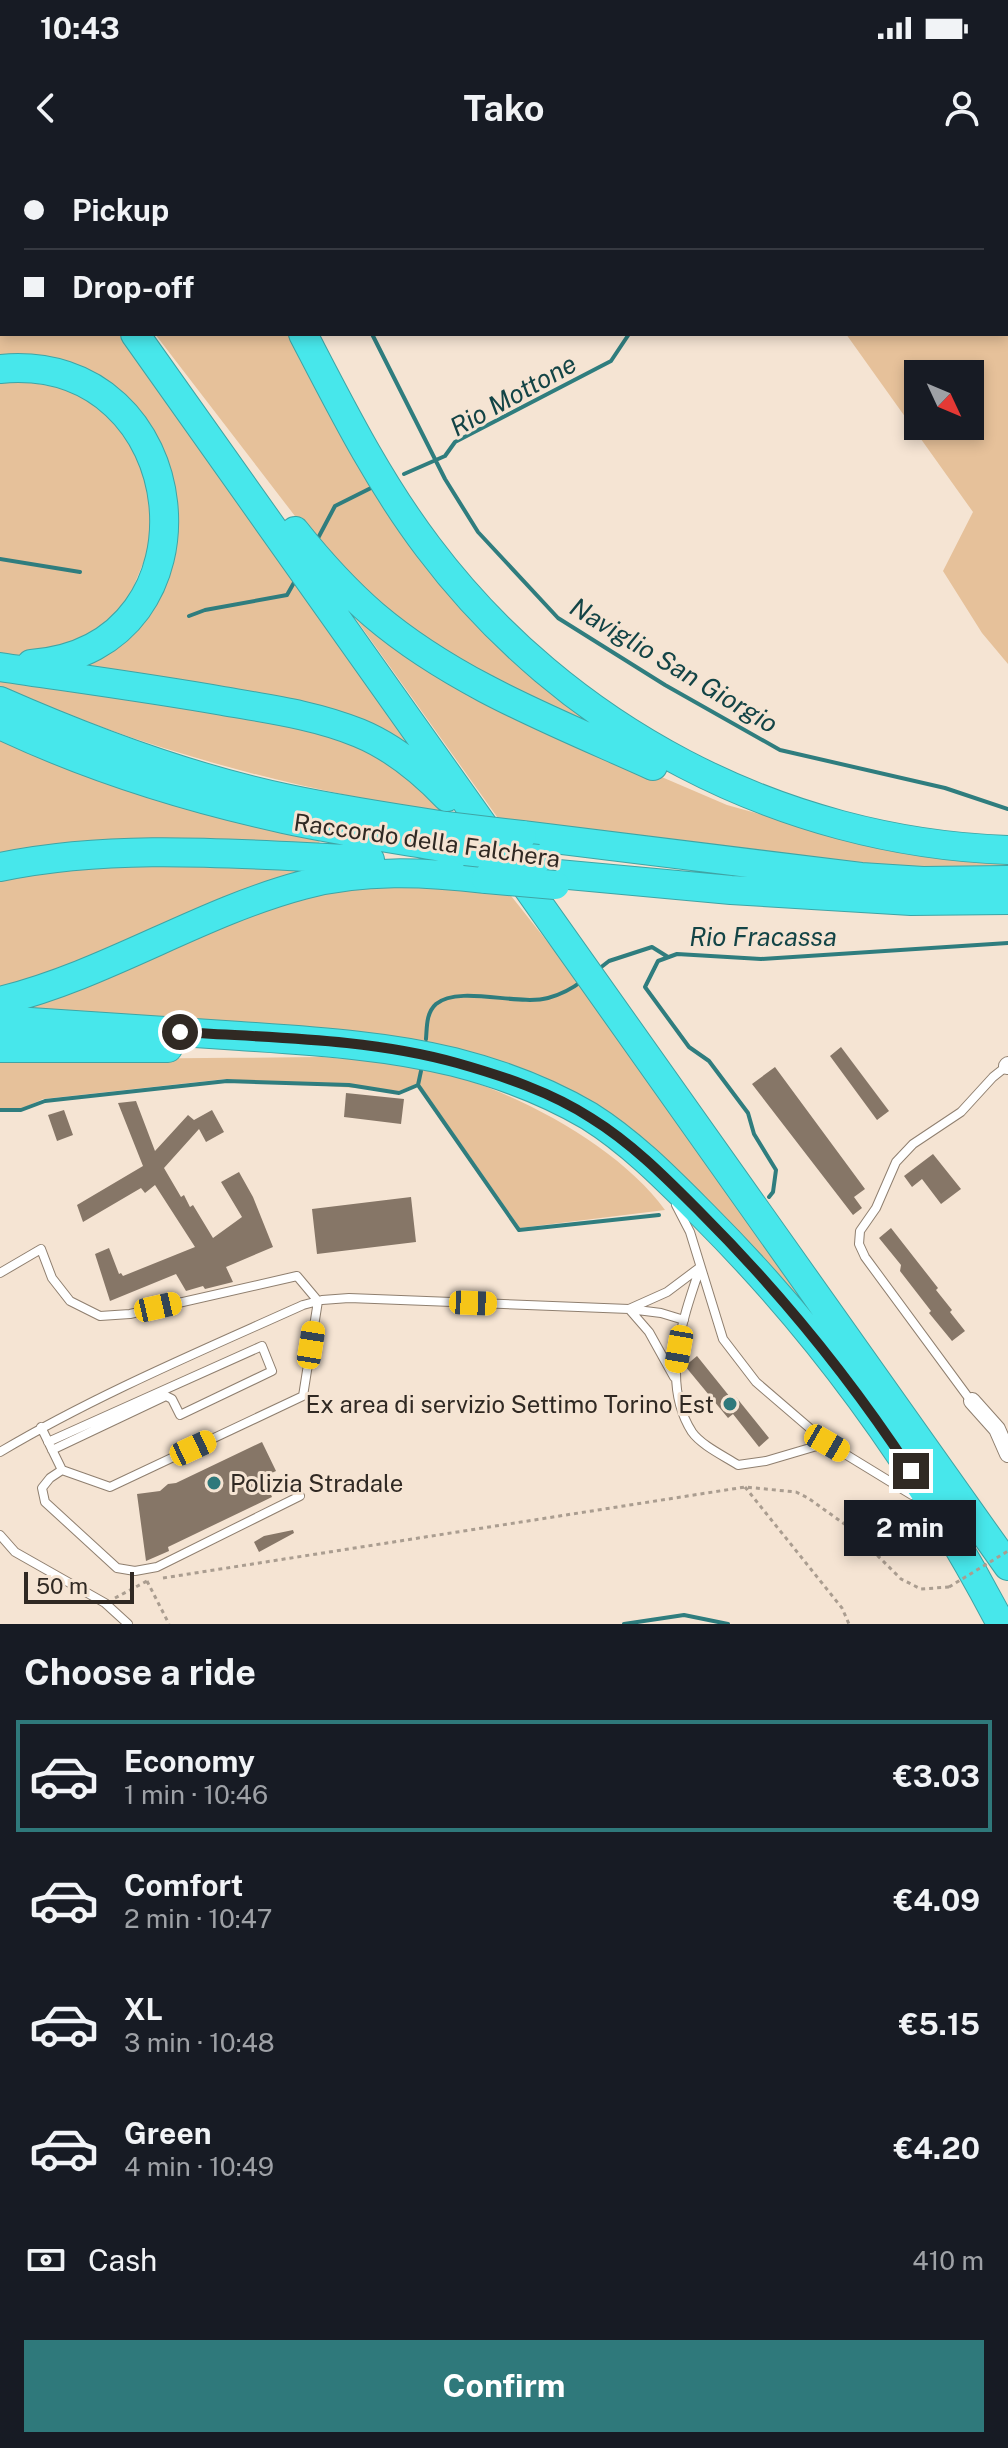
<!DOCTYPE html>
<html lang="en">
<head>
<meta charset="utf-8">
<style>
  :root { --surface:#171b24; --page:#20242c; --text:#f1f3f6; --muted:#9ea1a6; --line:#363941; --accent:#2f797b }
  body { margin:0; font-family:"Public Sans",sans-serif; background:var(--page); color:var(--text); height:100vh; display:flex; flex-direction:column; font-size:30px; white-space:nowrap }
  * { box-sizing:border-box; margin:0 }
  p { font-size:26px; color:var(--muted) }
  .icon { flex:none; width:44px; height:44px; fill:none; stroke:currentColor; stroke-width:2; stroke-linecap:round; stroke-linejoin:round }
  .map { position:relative; height:1464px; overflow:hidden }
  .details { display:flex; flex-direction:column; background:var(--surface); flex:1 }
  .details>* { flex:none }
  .top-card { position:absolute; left:0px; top:0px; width:1008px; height:176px; box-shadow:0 4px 12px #0003; display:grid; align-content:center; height:176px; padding:0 24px; background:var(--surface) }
  .needle { width:52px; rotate:134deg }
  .fabs { position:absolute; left:904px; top:200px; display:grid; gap:16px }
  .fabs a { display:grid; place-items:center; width:80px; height:80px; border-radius:0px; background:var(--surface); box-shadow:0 4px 12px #0003; font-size:40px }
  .scale { position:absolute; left:24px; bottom:20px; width:110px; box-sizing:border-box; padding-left:8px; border:4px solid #302923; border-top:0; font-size:22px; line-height:28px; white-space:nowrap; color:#302923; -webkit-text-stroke:6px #f5e4d3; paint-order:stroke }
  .end { position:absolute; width:36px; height:36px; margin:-18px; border:10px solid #302923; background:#fff; box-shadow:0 0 0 4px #fff }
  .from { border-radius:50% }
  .bubble { position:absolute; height:56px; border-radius:0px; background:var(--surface); box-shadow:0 4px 12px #0003; font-size:26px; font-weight:700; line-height:56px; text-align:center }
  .car { position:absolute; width:24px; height:48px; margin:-24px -12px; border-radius:10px; box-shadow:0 0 6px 2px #0007; background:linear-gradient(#f5c518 24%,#345 0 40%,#f5c518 0 76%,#345 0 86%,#f5c518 0) }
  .top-card b { display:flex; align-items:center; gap:28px; height:76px; font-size:30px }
  .top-card b+b { border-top:2px solid var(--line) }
  .top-card i { width:20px; height:20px; background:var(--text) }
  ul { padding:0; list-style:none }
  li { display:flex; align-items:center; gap:24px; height:112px; margin:0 16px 12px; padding:0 8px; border:4px solid transparent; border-radius:0px }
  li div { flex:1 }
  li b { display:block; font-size:30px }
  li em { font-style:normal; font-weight:700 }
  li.current { border-color:var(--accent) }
  li>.icon { width:72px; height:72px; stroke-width:1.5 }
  h2 { padding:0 24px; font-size:36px; line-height:96px }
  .pay { display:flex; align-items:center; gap:20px; height:88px; padding:0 24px; font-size:30px }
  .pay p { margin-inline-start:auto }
  .button { display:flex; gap:16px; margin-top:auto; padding:16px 24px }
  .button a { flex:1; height:92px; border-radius:0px; background:var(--accent); color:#fff; font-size:32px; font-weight:700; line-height:92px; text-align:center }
  .status { display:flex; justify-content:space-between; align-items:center; height:56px; padding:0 40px; background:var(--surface); direction:ltr }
  .status svg { height:22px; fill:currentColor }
  header { display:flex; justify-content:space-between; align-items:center; height:104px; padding:0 24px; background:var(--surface); font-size:36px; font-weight:700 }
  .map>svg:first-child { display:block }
  .green { fill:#e6c19a; fill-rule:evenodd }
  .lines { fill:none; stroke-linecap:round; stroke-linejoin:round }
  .stream { stroke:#2f7d7e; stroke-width:4 }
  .building { fill:#867667 }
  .service-casing { stroke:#8f7f6f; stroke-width:10 }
  .minor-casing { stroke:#8f7f6f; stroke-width:18 }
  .motorway-casing { stroke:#3fa4a5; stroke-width:30 }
  .path { stroke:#aa9d90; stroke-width:3; stroke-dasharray:4 4; stroke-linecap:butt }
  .service { stroke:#fff; stroke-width:8 }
  .minor { stroke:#fff; stroke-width:16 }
  .motorway { stroke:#47e7eb; stroke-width:28 }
  .motorway-bridge-casing { stroke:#3fa4a5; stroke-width:30; stroke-linecap:butt }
  .path-bridge { stroke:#aa9d90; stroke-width:3; stroke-dasharray:4 4; stroke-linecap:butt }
  .motorway-bridge { stroke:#47e7eb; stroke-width:28 }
  .route { stroke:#302923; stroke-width:10 }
  .poi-dot { fill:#2f797b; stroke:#f5e4d3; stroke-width:3 }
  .labels { text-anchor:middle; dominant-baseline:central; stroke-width:6; stroke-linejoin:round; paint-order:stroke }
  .street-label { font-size:24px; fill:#302923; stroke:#f5e4d3 }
  .poi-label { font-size:24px; fill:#302923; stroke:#f5e4d3; text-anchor:end }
  .water-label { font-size:26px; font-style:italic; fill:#134446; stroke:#f5e4d3 }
</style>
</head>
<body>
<div class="status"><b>10:43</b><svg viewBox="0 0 49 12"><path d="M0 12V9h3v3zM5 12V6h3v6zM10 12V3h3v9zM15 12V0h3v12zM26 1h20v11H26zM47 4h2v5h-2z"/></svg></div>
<header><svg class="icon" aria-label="back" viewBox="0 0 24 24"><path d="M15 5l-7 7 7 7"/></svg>Tako<svg class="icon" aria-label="person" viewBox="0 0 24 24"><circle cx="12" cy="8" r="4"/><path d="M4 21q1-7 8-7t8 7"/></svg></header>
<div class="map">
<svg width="1008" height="1464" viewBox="0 0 1008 1464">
  <rect width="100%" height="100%" fill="#f5e4d3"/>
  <path class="green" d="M 0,0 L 13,2 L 2,2 L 2,174 L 123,174 L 422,600 L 396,587 L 68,508 L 108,488 L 173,331 C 168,305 158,281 142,260 L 0,201 Z
    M 728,0 L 1008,0 L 1008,504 L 982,473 L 943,411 L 973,352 L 846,174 L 1006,174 L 1006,2 ZM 918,214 L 970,214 L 970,266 L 918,266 Z
    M 155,174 L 293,174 L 354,291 L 604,569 L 494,523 L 391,458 L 308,373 Z
    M 0,217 L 88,233 L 146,301 L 154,395 L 114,462 L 51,495 L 0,497 Z
    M 343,441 L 615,597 L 727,645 L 846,678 L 1008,704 L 1008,709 L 965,710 L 837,702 L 500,661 Z
    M 0,514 L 271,556 L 363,584 L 429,631 L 451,654 C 291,629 149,591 0,527 Z
    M 0,578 L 320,679 L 319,685 L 0,694 Z
    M 94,707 L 286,707 L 314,710 L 0,834 L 0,719 Z
    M 326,727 L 504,727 L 592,838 L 853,1203 L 547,922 L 22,848 L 240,753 Z
    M 322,897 C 361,900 399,903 438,912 C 513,929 620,987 665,1050 L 520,1068 L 420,925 L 417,924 L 399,931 L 225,919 L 43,939 L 21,949 L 0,949 L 0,900 Z"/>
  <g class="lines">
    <path class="stream" d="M 287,0 L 288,2
      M 735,2 L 738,0
      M 372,174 L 445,319 L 478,372 L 558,458 L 665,525 L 780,590 L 945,628 L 1008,649
      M 404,314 L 445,296 L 455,282 L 611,201 L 629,174
      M 317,380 L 335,346 L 373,327
      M 0,399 L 80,412
      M 189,456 L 205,450 L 287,435 L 296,419
      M 600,808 L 609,801 L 652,787 L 668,797
      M 426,879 C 427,867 426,853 436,844 C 459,825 518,846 548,838 C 559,835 573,828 582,821
      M 418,925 L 519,1070 L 659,1055
      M 0,950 L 21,950 L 45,941 L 227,921 L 349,925 L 399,933 L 418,925 L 421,911
      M 769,1037 L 773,1032 L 776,1010 L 754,974 L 748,953 L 709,901 L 689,887 L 645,827 L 658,801 L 677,794 L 761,799 L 1008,783
      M 624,1464 L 684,1455 L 728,1464"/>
  </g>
  <path class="building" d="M 841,887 L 889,951 L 877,960 L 830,896 Z
    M 775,907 L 865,1029 L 854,1037 L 862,1048 L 853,1055 L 752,924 Z
    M 346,933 L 404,939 L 401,964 L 344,957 Z
    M 136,941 L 155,991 L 188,955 L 194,960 L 212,950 L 224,972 L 206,982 L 199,969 L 164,1008 L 181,1037 L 184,1035 L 190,1047 L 193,1045 L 213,1078 L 242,1057 L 221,1022 L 239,1012 L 253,1037 L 273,1087 L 226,1107 L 233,1122 L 205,1129 L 203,1126 L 186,1131 L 176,1114 L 110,1141 L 95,1094 L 109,1088 L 119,1114 L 121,1113 L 123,1116 L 195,1087 L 155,1025 L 145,1033 L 141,1028 L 83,1062 L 77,1045 L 143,1006 L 118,943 Z
    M 64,950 L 73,975 L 57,981 L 48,955 Z
    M 933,994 L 961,1029 L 941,1044 L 922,1019 L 912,1027 L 904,1016 Z
    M 411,1037 L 416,1082 L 317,1094 L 312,1049 Z
    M 891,1068 L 938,1128 L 936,1130 L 952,1150 L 950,1152 L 965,1171 L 952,1181 L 929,1153 L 931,1151 L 900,1111 L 901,1105 L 879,1078 Z
    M 697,1196 L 730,1237 L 736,1237 L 769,1278 L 759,1287 L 733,1254 L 728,1258 L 685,1206 Z
    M 262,1282 L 276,1311 L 263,1317 L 272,1337 L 168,1387 L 169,1391 L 146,1401 L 137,1334 L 160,1331 L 168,1324 L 176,1323 Z
    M 293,1370 L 294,1373 L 259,1392 L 254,1382 L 264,1376 Z"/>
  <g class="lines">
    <defs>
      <path id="service" d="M 676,1045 L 690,1072 L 723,1179 L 756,1222 L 827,1283 L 912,1335
        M 700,1108 C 683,1158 660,1222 692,1272 C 701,1285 724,1296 738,1305 L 766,1301 L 827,1283
        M 0,1113 L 41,1089 L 52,1118 L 70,1141 L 100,1156 L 130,1154 L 297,1116 L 318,1141 L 303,1236 L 110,1327 L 62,1310 L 41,1267
        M 674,1217 L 649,1172 L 629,1149 L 667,1132 L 699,1108
        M 971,1241 L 865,1097 L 859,1084 L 860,1071 L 876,1048 L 896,1002 L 913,984 L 961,952 L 993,917 L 1007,906
        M 48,1282 L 262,1186 L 272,1211 L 180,1255 L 172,1239 L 166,1236 L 52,1290
        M 0,1292 C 96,1235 201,1191 303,1145 L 322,1140 L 349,1138 L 629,1149 L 661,1153 L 684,1160
        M 62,1310 L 50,1318 L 42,1328 L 45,1342 L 117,1408 L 135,1411 L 157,1407 L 300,1336
        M 0,1375 L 15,1392 L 105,1443 L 128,1464"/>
      <path id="minor" d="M 1007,906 L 1008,905
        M 972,1241 L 997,1269 L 1008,1294"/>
      <path id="motorway" d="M 22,0 L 23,2
        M 207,0 L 208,2
        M 135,174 L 1008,1406
        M 303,174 C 341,247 378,321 428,387 C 565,569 780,682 1008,690
        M 0,209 C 197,190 228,489 31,504
        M 295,371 C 319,401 345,430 374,455 C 455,524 558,563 653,606
        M 0,507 C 74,518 149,528 223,541 C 269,549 315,555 359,573 C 393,587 422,611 447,637
        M 0,541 C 93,582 189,618 289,639 C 341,650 393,658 446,666
        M 0,565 C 89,607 188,638 284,659 C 344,672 404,680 465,691
        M 522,675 L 861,717 L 923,721 L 1008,720
        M 0,707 C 121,682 247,695 370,700
        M 547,713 L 731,730 L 911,741 L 1008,740
        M 0,841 C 106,815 198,753 303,725 C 363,709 425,712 486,719
        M 0,860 C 80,865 160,871 240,876 C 312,881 384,885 454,902 C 501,914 548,932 589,956 C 632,983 668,1020 704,1056 C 823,1175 923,1315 1001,1464
        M 0,888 L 168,888"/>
    </defs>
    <use href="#service" class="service-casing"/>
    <use href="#minor" class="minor-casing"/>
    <use href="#motorway" class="motorway-casing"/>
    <path class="path" d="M 563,0 L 565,2
      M 738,0 L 739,2
      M 745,1327 L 842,1448 L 849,1464
      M 163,1418 L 745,1327 L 796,1332 L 808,1338 L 850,1368 L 901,1419 L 921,1429 L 949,1427
      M 147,1421 L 169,1464
      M 115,1438 L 147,1421"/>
    <use href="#service" class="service"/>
    <use href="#minor" class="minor"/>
    <use href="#motorway" class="motorway"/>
    <defs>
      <path id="motorway-bridge" d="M 446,666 L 522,675
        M 465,691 L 538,699
        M 486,719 L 555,725"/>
    </defs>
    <use href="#motorway-bridge" class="motorway-bridge-casing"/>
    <path class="path-bridge" d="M 949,1427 L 1008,1391"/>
    <use href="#motorway-bridge" class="motorway-bridge"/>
  </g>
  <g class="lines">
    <path class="route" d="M 180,872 C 272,878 368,878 457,903 C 503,916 551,932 591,958 C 633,984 667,1019 701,1053 C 779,1131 850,1218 911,1311"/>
  </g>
  <g class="poi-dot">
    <circle cx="730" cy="1244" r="8"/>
    <circle cx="214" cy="1323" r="8"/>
  </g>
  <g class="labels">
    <g class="street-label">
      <text transform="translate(427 680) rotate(8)">Raccordo della Falchera</text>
    </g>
    <g class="poi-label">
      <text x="714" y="1244">Ex area di servizio Settimo Torino Est</text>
      <text x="230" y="1323" text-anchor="start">Polizia Stradale</text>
    </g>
    <g class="water-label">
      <text transform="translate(513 235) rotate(-29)">Rio Mottone</text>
      <text transform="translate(674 505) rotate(31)">Naviglio San Giorgio</text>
      <text x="763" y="776">Rio Fracassa</text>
    </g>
  </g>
</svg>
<div class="fabs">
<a><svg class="needle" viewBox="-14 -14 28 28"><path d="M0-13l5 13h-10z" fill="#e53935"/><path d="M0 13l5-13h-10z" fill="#9ea1a6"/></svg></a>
</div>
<div class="scale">50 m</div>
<i class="end from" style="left:180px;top:872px"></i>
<i class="end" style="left:911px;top:1311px"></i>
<div class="bubble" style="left:844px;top:1340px;width:132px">2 min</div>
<i class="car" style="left:473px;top:1143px;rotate:92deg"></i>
<i class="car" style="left:158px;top:1147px;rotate:77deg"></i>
<i class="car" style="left:311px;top:1185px;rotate:9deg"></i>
<i class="car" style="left:679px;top:1189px;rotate:190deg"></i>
<i class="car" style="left:827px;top:1283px;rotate:120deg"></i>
<i class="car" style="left:193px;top:1288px;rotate:65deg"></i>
<div class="top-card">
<b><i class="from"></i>Pickup</b>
<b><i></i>Drop-off</b>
</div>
</div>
<section class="details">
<h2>Choose a ride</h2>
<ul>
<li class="current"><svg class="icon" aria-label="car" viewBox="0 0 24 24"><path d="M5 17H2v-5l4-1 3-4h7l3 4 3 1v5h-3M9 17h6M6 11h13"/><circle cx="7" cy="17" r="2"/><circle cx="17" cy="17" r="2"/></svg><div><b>Economy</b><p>1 min · 10:46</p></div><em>€3.03</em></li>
<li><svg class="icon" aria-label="car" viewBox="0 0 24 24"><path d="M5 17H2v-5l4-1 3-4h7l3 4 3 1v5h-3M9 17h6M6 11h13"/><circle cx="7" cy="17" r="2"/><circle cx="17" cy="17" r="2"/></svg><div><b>Comfort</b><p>2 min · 10:47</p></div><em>€4.09</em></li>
<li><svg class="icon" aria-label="car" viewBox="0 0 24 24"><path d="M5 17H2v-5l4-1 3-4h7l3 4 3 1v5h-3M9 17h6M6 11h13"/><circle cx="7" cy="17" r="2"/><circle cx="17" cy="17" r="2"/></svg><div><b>XL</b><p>3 min · 10:48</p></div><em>€5.15</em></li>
<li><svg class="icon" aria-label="car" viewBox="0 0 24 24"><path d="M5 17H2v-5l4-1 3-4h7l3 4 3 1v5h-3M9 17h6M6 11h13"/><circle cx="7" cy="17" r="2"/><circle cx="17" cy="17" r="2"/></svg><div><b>Green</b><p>4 min · 10:49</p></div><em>€4.20</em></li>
</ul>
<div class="pay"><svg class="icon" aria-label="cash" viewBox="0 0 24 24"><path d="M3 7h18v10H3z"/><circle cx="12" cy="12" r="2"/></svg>Cash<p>410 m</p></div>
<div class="button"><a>Confirm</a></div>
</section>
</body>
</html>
